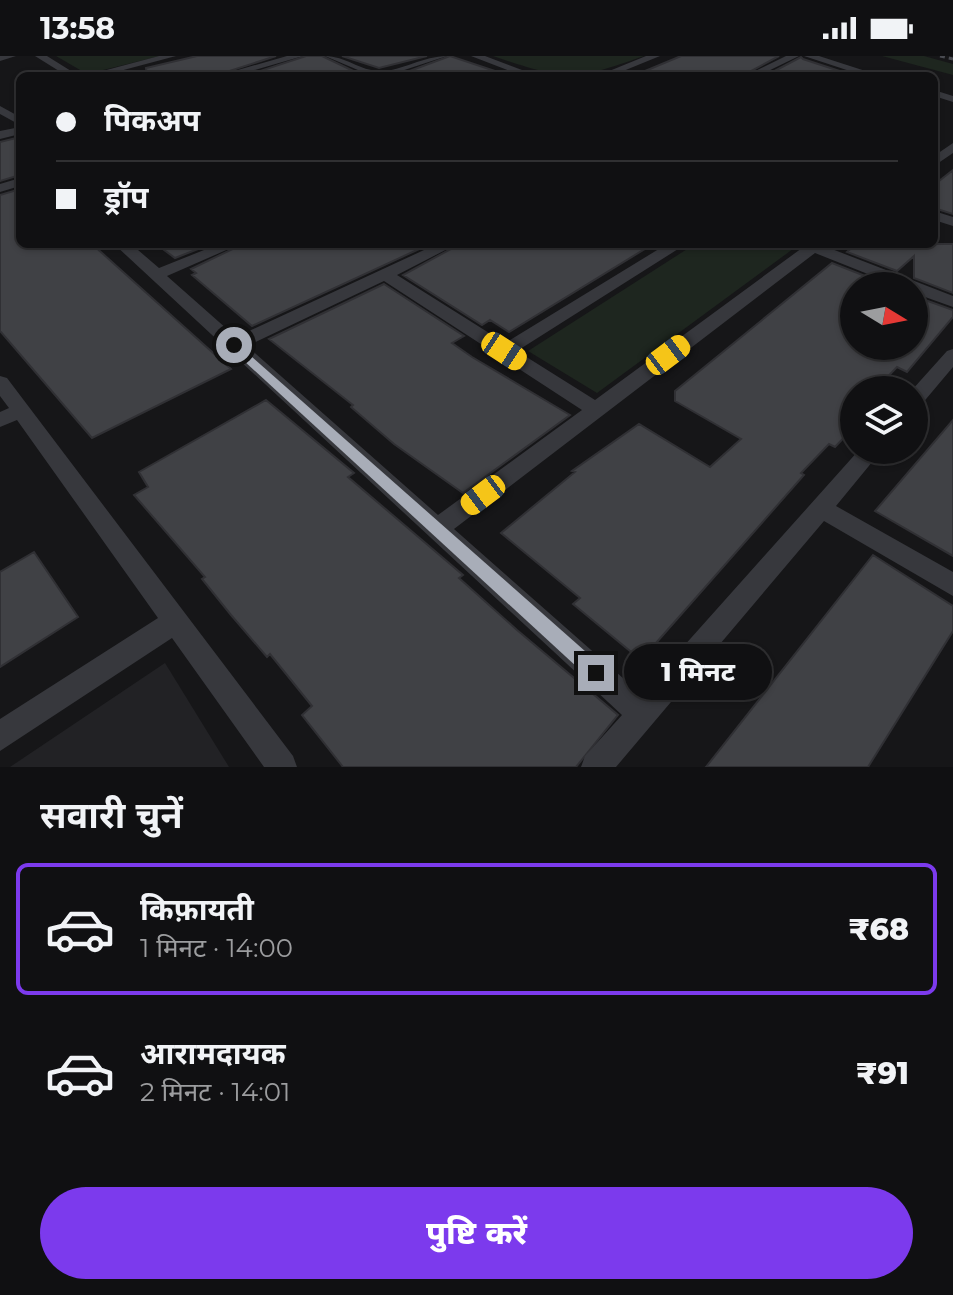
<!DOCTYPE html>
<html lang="hi">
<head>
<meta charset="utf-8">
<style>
  :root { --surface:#101012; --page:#19191b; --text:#f1f3f6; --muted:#9c9d9f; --line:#303032; --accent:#7c3aed }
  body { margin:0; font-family:Montserrat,"Noto Sans Devanagari",sans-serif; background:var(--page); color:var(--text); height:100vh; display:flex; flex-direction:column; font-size:30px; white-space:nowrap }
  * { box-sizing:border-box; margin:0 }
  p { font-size:26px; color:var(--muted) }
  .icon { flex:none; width:44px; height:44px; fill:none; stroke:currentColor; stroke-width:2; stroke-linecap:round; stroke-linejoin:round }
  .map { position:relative; height:711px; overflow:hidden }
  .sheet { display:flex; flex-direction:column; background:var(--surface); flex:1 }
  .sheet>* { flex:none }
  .hud { position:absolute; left:16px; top:16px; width:922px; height:176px; border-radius:12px; box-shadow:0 2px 6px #0004,0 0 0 2px var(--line); display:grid; align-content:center; height:176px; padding:0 40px; background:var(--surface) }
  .needle { width:52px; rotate:100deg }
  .fabs { position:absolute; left:840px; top:216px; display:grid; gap:16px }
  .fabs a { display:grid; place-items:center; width:88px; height:88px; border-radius:50%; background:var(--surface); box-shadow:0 2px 6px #0004,0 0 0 2px var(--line); font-size:40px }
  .end { position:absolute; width:36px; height:36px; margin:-18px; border:10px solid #a8adb8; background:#111; box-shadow:0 0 0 4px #111 }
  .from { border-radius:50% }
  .bubble { position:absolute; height:56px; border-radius:28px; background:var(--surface); box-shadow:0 2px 6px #0004,0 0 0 2px var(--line); font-size:26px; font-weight:800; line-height:56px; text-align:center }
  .car { position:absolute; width:24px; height:48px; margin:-24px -12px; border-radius:10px; box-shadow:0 0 6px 2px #0007; background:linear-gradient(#f5c518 24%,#345 0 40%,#f5c518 0 76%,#345 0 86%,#f5c518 0) }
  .hud b { display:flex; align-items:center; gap:28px; height:76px; font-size:30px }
  .hud b+b { border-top:2px solid var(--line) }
  .hud i { width:20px; height:20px; background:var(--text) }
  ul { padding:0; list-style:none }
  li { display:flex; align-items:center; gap:24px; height:132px; margin:0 16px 12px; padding:0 24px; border:4px solid transparent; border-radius:12px }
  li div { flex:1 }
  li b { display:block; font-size:30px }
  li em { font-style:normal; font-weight:800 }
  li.current { border-color:var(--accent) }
  li>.icon { width:72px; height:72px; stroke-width:1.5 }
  h2 { padding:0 40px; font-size:36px; line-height:96px }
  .action { display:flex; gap:16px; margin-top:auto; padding:16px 40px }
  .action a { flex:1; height:92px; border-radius:48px; background:var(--accent); color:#fff; font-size:32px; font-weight:800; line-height:92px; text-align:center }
  .status { display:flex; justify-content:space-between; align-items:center; height:56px; padding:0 40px; background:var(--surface); direction:ltr }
  .status svg { height:22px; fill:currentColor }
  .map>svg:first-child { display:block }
  .built { fill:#222225 }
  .green { fill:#1e261f }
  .building { fill:#404145; stroke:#303034; stroke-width:2 }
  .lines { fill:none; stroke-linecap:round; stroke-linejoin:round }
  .minor { fill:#37383d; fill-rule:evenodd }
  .rail { stroke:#4a4c52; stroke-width:3; stroke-dasharray:5 4; stroke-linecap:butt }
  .route { fill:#a8adb8 }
</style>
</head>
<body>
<div class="status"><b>13:58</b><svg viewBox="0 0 49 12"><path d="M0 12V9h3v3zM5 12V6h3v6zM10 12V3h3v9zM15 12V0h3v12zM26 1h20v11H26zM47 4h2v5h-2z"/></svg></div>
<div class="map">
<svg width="953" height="711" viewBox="0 0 953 711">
  <rect width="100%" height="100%" fill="#161618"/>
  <path class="built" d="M 165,607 L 229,711 L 10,711 Z"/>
  <path class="green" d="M 56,0 L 160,0 L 87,18 Z
    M 493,0 L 644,0 C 571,26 565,24 493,0 Z
    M 882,0 L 924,0 L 953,8 L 953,19 Z
    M 695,188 L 797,190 L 597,337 L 528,295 Z"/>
  <path class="building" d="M 197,0 L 276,0 L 214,20 L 147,20 L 146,12 Z
    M 306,0 L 322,0 L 364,20 L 245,20 Z
    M 342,0 L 427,0 L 379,12 Z
    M 450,0 L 501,17 L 501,20 L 396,20 Z
    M 681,0 L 779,0 L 742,20 L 633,20 Z
    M 801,1 L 803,3 L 855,20 L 765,20 Z
    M 20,81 L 20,119 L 0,125 L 0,86 Z
    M 953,114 L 953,158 L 934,152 L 934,129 Z
    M 20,133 L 20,188 L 92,188 L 231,313 L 92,382 L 0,275 L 0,139 Z
    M 156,188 L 211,188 L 175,202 Z
    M 243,188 L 430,188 L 252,270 L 192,219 L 196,217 L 191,213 Z
    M 460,188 L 653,188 L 509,276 L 490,264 L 482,269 L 403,219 Z
    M 856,188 L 953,188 L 953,237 L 914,222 L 914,200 L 897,215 L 847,196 Z
    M 832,207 L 883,227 L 854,230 L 854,290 L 914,290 L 914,240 L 953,254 L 953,261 L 907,316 L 897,311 L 875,334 L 854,334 L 854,371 L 835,391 L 829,388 L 801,417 L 804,419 L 641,604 L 573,548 L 580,542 L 501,477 L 575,416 L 572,415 L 639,368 L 710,411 L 741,383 L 675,345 L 675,335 Z
    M 384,228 L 464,280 L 452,287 L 472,301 L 570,359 L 463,437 L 394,388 L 351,351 L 353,349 L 269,283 Z
    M 266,344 L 354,417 L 348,421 L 463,519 L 459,522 L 517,574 L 618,659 L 576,711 L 343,711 L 302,659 L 312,650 L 270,598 L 267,601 L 231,559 L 202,523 L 205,521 L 134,439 L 148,431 L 139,416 Z
    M 953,364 L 953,500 L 875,455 Z
    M 34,496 L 78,561 L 0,611 L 0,516 Z
    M 873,499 L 953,550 L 953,575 L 868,711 L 706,711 Z"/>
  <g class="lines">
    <path class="minor" d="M 0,0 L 16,0 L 0,5 Z
      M 35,0 L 47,0 L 79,20 L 67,20 Z
      M 159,0 L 176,0 L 101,20 L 84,20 Z
      M 287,0 L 303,0 L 234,20 L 217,20 Z
      M 325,0 C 345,0 361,15 379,15 C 400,16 423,0 447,0 L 386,20 L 372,20 Z
      M 471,0 L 485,0 L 538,20 L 523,20 Z
      M 646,0 L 660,0 L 611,20 L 597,20 Z
      M 786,0 L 799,0 L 758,20 L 745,20 Z
      M 804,0 L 819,0 L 881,20 L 865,20 Z
      M 934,34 L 953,40 L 953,46 L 934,40 Z
      M 0,50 L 20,61 L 20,69 L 0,58 Z
      M 20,71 L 20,78 L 0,83 L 0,75 Z
      M 953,87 L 953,97 L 934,110 L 934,100 Z
      M 20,122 L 20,130 L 0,136 L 0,128 Z
      M 934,155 L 953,161 L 953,170 L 934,164 Z
      M 114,188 L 131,188 L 159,212 L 219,188 L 240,188 L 167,220 L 236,281 L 437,188 L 457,188 L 397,219 L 505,287 L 667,188 L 686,188 L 517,295 L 595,344 L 802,192 L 798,188 L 819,188 L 953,240 L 953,251 L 914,237 L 914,230 L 898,230 L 815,197 L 454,473 L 641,638 L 859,394 L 882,394 L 836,450 L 953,516 L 953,540 L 824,465 L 616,711 L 581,711 L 585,700 L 622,659 ZM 384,225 L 582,354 L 438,459 L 247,290 Z
      M 953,293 L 953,311 L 921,349 L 914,351 L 912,334 L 947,295 Z
      M 0,320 L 7,322 L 293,700 L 297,711 L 264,711 L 172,582 L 0,695 L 0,663 L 158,562 L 17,364 L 0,371 L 0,356 L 9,352 L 0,340 Z"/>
    <path class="rail" d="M 940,0 L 953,3"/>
  </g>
  <path class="route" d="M 234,285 L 603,611 L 603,623 L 590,623 L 230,292 L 230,286 Z"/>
</svg>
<div class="fabs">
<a><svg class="needle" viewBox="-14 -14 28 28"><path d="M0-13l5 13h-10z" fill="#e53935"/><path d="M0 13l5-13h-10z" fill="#9c9d9f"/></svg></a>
<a><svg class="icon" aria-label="layers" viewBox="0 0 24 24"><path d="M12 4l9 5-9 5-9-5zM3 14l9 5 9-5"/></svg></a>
</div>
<i class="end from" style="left:234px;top:289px"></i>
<i class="end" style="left:596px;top:617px"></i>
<div class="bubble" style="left:624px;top:588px;width:148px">1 मिनट</div>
<i class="car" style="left:504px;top:295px;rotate:123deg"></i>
<i class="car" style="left:668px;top:299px;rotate:53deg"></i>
<i class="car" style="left:483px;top:439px;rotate:233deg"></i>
<div class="hud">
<b><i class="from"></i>पिकअप</b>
<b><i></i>ड्रॉप</b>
</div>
</div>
<section class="sheet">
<h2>सवारी चुनें</h2>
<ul>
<li class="current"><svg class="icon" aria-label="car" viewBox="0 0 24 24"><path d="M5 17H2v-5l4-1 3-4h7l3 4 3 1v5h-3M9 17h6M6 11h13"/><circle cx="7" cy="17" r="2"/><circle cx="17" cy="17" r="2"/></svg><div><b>किफ़ायती</b><p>1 मिनट · 14:00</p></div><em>₹68</em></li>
<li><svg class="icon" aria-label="car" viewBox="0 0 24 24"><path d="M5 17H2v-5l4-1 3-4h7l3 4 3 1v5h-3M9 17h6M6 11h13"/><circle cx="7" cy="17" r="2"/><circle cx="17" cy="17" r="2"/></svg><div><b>आरामदायक</b><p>2 मिनट · 14:01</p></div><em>₹91</em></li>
</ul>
<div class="action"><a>पुष्टि करें</a></div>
</section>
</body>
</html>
